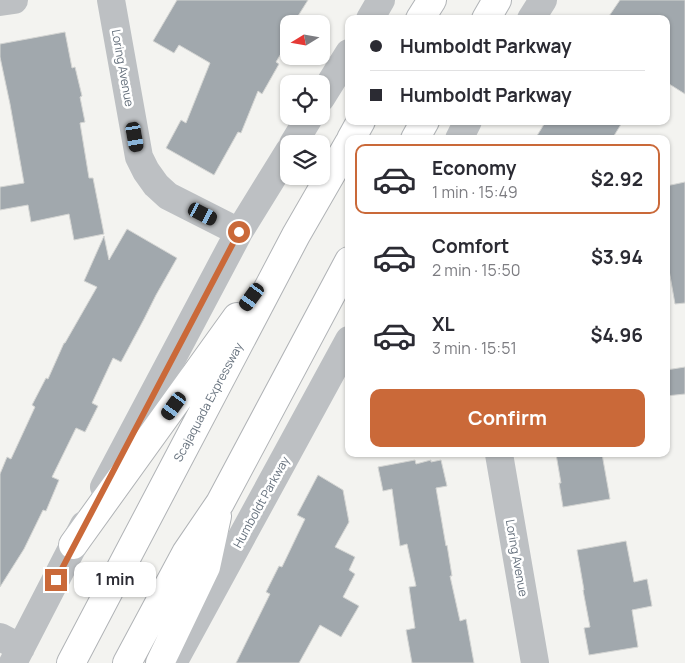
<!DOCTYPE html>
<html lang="en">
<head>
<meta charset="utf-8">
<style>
  :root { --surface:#fff; --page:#f2f2f3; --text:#2b2b33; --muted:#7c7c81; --line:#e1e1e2; --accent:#ca6939 }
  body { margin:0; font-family:Manrope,sans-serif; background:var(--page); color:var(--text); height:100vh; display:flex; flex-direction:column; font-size:19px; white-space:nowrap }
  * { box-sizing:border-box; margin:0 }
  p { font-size:16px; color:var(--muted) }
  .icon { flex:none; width:28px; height:28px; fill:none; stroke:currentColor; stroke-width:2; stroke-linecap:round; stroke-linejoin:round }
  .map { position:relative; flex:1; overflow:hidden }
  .drawer { position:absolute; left:345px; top:135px; width:325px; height:322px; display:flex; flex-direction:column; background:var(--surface); border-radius:10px; box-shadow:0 1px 4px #0004 }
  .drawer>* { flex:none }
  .guide { position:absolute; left:345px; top:15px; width:325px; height:110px; border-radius:10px; box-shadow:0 1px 4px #0004; display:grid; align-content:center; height:110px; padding:0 25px; background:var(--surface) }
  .needle { width:32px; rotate:259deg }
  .fabs { position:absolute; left:280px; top:15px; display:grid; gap:10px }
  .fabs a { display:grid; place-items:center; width:50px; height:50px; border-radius:10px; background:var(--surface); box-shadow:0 1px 4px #0004; font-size:25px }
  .end { position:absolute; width:22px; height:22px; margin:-11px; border:6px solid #ca6939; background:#fff; box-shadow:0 0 0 2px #fff }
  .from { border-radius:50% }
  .bubble { position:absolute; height:35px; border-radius:10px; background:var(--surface); box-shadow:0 1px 4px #0004; font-size:16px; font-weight:700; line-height:35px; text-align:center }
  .car { position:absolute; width:15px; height:30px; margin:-15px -8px; border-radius:6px; box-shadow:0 0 4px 1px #0007; background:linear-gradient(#222 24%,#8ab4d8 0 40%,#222 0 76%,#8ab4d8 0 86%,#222 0) }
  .guide b { display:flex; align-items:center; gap:18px; height:48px; font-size:19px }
  .guide b+b { border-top:1px solid var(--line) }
  .guide i { width:12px; height:12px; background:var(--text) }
  ul { padding:9px 0 0; list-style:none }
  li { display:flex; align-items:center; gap:15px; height:70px; margin:0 10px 8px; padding:0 15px; border:2px solid transparent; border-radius:10px }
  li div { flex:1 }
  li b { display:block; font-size:19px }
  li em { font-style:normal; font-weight:700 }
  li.current { border-color:var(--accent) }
  li>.icon { width:45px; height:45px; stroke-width:1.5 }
  .cta { display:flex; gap:10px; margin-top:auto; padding:10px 25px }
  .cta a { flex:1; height:58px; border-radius:10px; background:var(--accent); color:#fff; font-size:20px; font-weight:700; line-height:58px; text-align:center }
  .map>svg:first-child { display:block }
  .building { fill:#a1a8ad; stroke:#d4d5d3 }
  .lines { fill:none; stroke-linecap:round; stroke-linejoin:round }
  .highway-casing { stroke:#b0b3b6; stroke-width:30 }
  .minor { stroke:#bdc0c3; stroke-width:28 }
  .highway { stroke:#fff; stroke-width:28 }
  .route { stroke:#ca6939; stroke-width:6 }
  .labels { text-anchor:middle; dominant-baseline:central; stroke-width:5; stroke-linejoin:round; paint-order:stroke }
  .street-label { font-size:12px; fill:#66717d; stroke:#fff }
</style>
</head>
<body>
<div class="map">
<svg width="685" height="663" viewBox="0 0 685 663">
  <rect width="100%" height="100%" fill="#f3f3f0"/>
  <path class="building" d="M 177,0 L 308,0 L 293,24 L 289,24 L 289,40 L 276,62 L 279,64 L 262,94 L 258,91 L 241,133 L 238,132 L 214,175 L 166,148 L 181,120 L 186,123 L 210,63 L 179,45 L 174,53 L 153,41 Z
    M 620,0 L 685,0 L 685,94 L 666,82 L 666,19 L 607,19 Z
    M 65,32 L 72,68 L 75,67 L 82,96 L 80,97 L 85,122 L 80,123 L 89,178 L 93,178 L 104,234 L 74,240 L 69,214 L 31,222 L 28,205 L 0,210 L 0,187 L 24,183 L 10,104 L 0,57 L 0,44 Z
    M 546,121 L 623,121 L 612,139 L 535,139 Z
    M 685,182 L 685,303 L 675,304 L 666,253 L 666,186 Z
    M 127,229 L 177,258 L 156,295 L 144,319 L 121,362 L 113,358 L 92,403 L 98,406 L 85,432 L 76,428 L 52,477 L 59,480 L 46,511 L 43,510 L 24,549 L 0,587 L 0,474 L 7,457 L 11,459 L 35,407 L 32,405 L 46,378 L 48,379 L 64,343 L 65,343 L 97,287 L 84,281 L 104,236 L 109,260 Z
    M 685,367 L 685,394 L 666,396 L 666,370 Z
    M 556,454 L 602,454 L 610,499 L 563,507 L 559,483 L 561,483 Z
    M 415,460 L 416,464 L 431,460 L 431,462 L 441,460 L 447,486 L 436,488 L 446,546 L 447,545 L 452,576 L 450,576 L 460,621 L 466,619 L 474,663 L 412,663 L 406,630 L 415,628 L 409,587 L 416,586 L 407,544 L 400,546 L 392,489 L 383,491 L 378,467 Z
    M 318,475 L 343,490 L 349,522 L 335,547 L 355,557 L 349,570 L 355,574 L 343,597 L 359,606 L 341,637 L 320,625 L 299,663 L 236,663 L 270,594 L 266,592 L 279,566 L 282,567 L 305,519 L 297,515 Z
    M 626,541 L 634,582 L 647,579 L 652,606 L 632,610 L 638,647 L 589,655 L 584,628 L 590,627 L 583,590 L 584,590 L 577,550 Z"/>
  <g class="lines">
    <defs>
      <path id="highway" d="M 420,19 L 432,0
        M 486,19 L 497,0
        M 351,139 L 361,121
        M 415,139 L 425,121
        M 73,545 L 237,317
        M 71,663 L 296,235 L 349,143
        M 127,663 L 186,553 L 220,503 L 349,261
        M 160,663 L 206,567 L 217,516"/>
    </defs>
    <use href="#highway" class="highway-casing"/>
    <path class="minor" d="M 111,0 L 139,157 L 146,171 L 156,185 L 168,196 L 239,232
      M 0,2 L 14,0
      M 370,19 L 381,0
      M 531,19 L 543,0
      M 321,98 L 349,53
      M 459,139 L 468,121
      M 293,144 L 310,116
      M 499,454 L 535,663
      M 104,487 L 239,232 L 289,151
      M 0,637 L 21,648
      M 13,663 L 84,525
      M 173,663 L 349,340"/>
    <use href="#highway" class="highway"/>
  </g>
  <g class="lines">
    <path class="route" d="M 56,580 L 239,232"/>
  </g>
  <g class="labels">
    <g class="street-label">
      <text transform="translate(123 68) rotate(80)">Loring Avenue</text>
      <text transform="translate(208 402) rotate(-62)">Scajaquada Expressway</text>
      <text transform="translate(261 502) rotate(-61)">Humboldt Parkway</text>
      <text transform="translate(517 558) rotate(80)">Loring Avenue</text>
    </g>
  </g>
</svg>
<div class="fabs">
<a><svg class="needle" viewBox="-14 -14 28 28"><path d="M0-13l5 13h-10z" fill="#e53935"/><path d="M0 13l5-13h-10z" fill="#7c7c81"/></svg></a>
<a><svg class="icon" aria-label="locate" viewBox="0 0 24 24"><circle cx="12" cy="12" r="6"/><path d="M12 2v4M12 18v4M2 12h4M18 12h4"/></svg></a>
<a><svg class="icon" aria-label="layers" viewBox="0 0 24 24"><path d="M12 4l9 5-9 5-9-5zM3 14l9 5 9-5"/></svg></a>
</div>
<i class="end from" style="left:239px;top:232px"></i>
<i class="end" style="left:56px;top:580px"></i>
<div class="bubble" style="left:74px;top:562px;width:82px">1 min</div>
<i class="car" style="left:135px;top:137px;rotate:170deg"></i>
<i class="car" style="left:203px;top:214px;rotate:117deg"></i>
<i class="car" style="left:252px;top:297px;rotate:216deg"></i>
<i class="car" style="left:174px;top:406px;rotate:216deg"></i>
<div class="guide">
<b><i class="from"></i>Humboldt Parkway</b>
<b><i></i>Humboldt Parkway</b>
</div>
<section class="drawer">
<ul>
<li class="current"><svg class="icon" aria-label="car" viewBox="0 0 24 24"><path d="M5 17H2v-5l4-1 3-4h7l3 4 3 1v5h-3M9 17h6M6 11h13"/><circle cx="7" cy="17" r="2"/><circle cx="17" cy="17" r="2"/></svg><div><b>Economy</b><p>1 min · 15:49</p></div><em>$2.92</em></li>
<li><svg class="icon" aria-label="car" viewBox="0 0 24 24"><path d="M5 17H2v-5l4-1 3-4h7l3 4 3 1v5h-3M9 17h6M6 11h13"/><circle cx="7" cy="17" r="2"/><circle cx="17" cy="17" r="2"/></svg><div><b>Comfort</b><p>2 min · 15:50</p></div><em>$3.94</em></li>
<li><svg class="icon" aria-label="car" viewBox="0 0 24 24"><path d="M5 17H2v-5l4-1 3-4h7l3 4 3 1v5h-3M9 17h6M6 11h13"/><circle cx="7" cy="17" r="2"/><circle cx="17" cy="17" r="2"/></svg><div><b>XL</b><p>3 min · 15:51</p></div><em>$4.96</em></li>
</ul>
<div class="cta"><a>Confirm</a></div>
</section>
</div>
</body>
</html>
